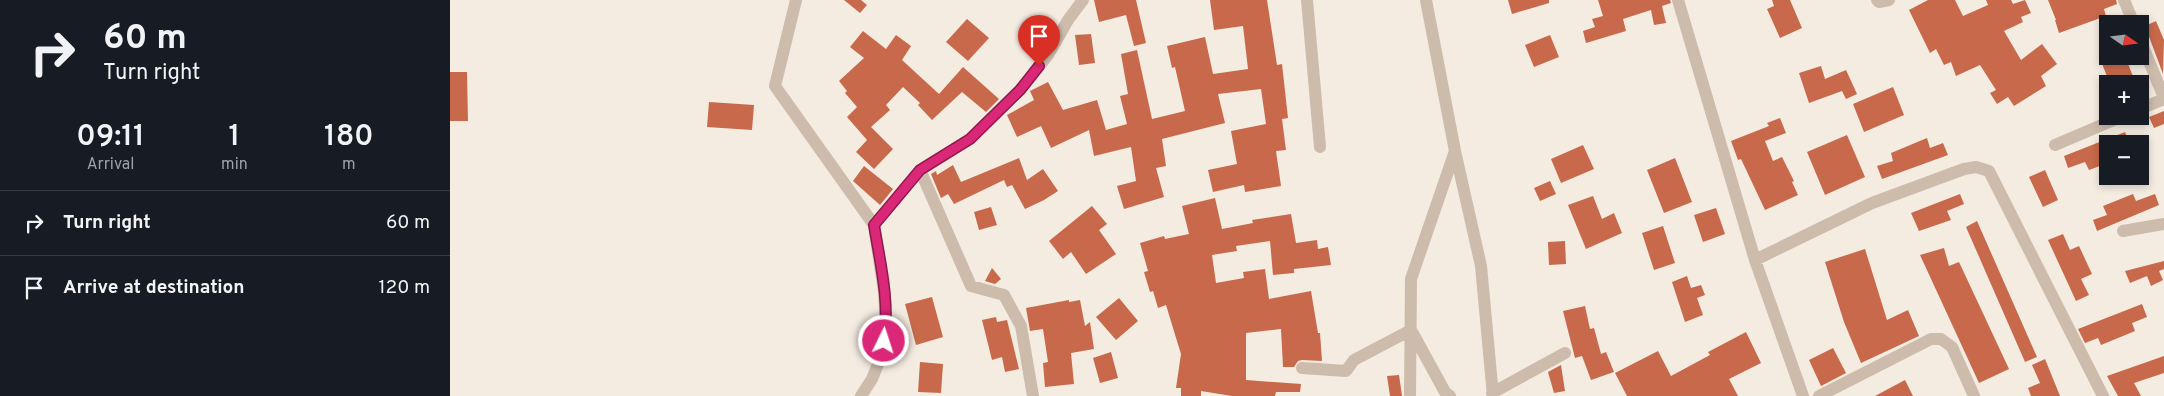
<!DOCTYPE html>
<meta charset="utf-8">
<style>
:root{--surface:#171b24;--page:#242831;--text:#f1f3f6;--muted:#9ea1a6;--line:#363941}
body{margin:0;font-family:Overpass,sans-serif;background:var(--page);color:var(--text);height:100vh;display:flex;flex-direction:column;font-size:19px;white-space:nowrap}
*{box-sizing:border-box;margin:0}
p{font-size:16px;color:var(--muted)}
.icon{flex:none;width:28px;height:28px;fill:none;stroke:currentColor;stroke-width:2;stroke-linecap:round;stroke-linejoin:round}
.map{position:relative;flex:1;overflow:hidden}
.side{display:flex;flex-direction:column;background:var(--surface);width:450px}
.side>*{flex:none}
.top-card{background:#171b24;color:var(--text);overflow:hidden}
.needle{width:32px;rotate:104deg}
.controls{position:absolute;left:1649px;top:15px;display:grid;gap:10px}
.controls a{display:grid;place-items:center;width:50px;height:50px;border-radius:0px;background:var(--surface);box-shadow:0 2px 8px #0003;font-size:25px}
.pin{position:absolute;display:grid;place-items:center;width:42px;height:42px;color:#fff;margin:-51px -21px;border-radius:50% 50% 50% 0;rotate:-45deg;box-shadow:0 0 5px #0007}
.pin .icon{rotate:45deg}
.me{position:absolute;width:55px;margin:-28px;rotate:4deg;stroke-linejoin:round;filter:drop-shadow(0 0 4px #0008)}
.turn{display:flex;align-items:center;gap:18px;height:105px;padding:0 20px;font-size:22px}
.turn .icon{width:65px;height:65px;stroke-width:2.5}
.turn b{display:block;font-size:35px;line-height:42px}
.eta{display:flex;justify-content:space-evenly;align-items:center;height:85px;text-align:center}
.eta b{font-size:30px;font-weight:600;line-height:35px}
ul{padding:0;list-style:none}
li{display:flex;align-items:center;gap:15px;height:65px;padding:0 20px;border-top:1px solid var(--line)}
li div{flex:1}
li b{display:block;font-size:19px}
li em{font-style:normal}
main{display:flex;flex:1;min-height:0}
.map>svg:first-child{display:block}
.building{fill:#c8694b}
.lines{fill:none;stroke-linecap:round;stroke-linejoin:round}
.street{stroke:#cdbbac;stroke-width:12}
.route-casing{stroke:#8e194d;stroke-width:12}
.route{stroke:#db2777;stroke-width:9}
</style>
<main>
<section class="side">
<div class="top-card">
<div class="turn"><svg class="icon" aria-label="right" viewBox="0 0 24 24"><path d="M7 20v-9h11M14 6l5 5-5 5"/></svg><div><b>60 m</b>Turn right</div></div>
</div>
<div class="eta">
<div><b>09:11</b><p>Arrival</p></div>
<div><b>1</b><p>min</p></div>
<div><b>180</b><p>m</p></div>
</div>
<ul>
<li><svg class="icon" aria-label="right" viewBox="0 0 24 24"><path d="M7 20v-9h11M14 6l5 5-5 5"/></svg><div><b>Turn right</b></div><em>60 m</em></li>
<li><svg class="icon" aria-label="arrive" viewBox="0 0 24 24"><path d="M6 21V4h12l-3 4 3 4H6"/></svg><div><b>Arrive at destination</b></div><em>120 m</em></li>
</ul>
</section>
<div class="map">
<svg width="1714" height="396" viewBox="0 0 1714 396">
<rect width="100%" height="100%" fill="#f4ebe1"/>
<!-- building -->
<path class="building" d="M394,0H411L417,5L410,13Z
M644,0H686L696,43L684,46L676,15L649,22Z
M760,0H817L827,65L832,64L838,118L832,119L836,150L826,151L831,186L795,192L794,185L763,192L758,170L787,164L781,131L816,124L811,89L768,94L775,123L712,139L716,166L706,168L714,197L674,209L667,186L686,181L681,147L644,156L639,130L601,148L591,126L567,137L557,115L584,100L580,91L598,82L613,110L647,100L656,130L677,124L670,96L678,94L671,54L687,50L702,119L735,111L725,67L722,68L717,46L755,37L763,74L798,69L793,26L764,30Z
M1058,0H1099V3L1062,14Z
M1148,0H1220L1221,3L1212,6L1216,23L1204,25L1201,10L1173,19L1176,31L1136,43L1133,31L1145,27L1142,19L1153,16Z
M1322,0H1340L1352,28L1330,38L1317,9L1324,6Z
M1478,0H1505L1513,16L1538,5L1536,0H1561L1563,4L1575,0L1581,13L1571,17L1573,22L1554,31L1571,60L1592,44L1607,64L1591,76L1596,86L1564,106L1558,97L1547,104L1540,93L1546,90L1530,65L1506,76L1501,62L1494,65L1486,49L1480,53L1459,10Z
M1598,0H1666L1667,4L1654,9L1656,16L1609,33L1605,20H1606Z
M517,19L539,38L518,61L496,42Z
M1706,21L1714,40L1713,74L1695,26Z
M413,31L436,49L446,35L461,46L452,60L489,94L513,67L549,99L536,112L512,92L482,120L468,105L470,103L453,87L436,105L440,110L421,127L443,149L424,169L406,152L417,140L397,117L407,107L395,93L397,91L389,81L414,58L400,47Z
M641,34L645,63L629,65L625,35Z
M1100,35L1109,57L1084,67L1075,45Z
M1649,56H1675L1686,84H1660Z
M1371,66L1375,79L1396,70L1407,94L1396,99L1392,91L1359,103L1349,73Z
M0,72H17L18,121H0Z
M1443,87L1454,115L1414,132L1403,104Z
M259,102L304,105L302,130L257,127Z
M1714,111V124L1704,128L1699,117Z
M1330,118L1336,133L1315,141L1323,161L1332,157L1344,181L1342,182L1348,195L1315,210L1291,159L1288,160L1281,141L1319,126L1317,123Z
M1675,132L1680,144H1658V163L1639,170L1635,162L1618,168L1614,156Z
M1397,135L1415,177L1375,195L1357,152Z
M1477,138L1480,148L1493,143L1498,155L1432,179L1427,166L1443,161L1441,153Z
M1133,145L1144,169L1111,183L1101,159Z
M569,158L577,180L593,169L608,191L594,200L575,209L562,185L557,187L554,180L504,204L498,194L491,198L481,174L486,171L487,175L503,165L511,182Z
M1225,158L1242,202L1214,213L1197,170Z
M414,166L443,189L430,205L403,181Z
M1595,170L1608,200L1593,207L1579,177Z
M1100,181L1106,194L1090,201L1084,188Z
M1510,194L1514,204L1497,211L1501,220L1469,231L1461,213Z
M1683,194L1686,201L1705,194L1709,205L1647,231L1643,220L1657,215L1653,206Z
M1143,196L1152,219L1164,213L1172,233L1136,249L1118,205Z
M765,198L772,229L803,223L802,220L841,214L846,243L867,240L868,249L878,247L881,265L844,269V273L823,275L820,241L786,246L787,251L762,255L766,283L794,278L793,272L815,269L819,299L861,291L868,333H870L872,361L852,360L848,361L844,367H833L831,329L796,333V380L851,384L850,392H826L825,396H782L751,391V396H731V388H726L731,354L716,305L708,308L703,291L700,292L694,272L698,271L690,243L714,236L715,239L739,234L732,206Z
M642,206L657,224L649,230L666,254L636,274L621,252L613,259L599,241Z
M541,207L547,225L529,230L524,212Z
M1266,208L1275,234L1253,242L1244,215Z
M1527,221L1587,357L1575,362L1516,227Z
M1213,226L1225,263L1204,270L1192,233Z
M1613,234L1620,250L1629,246L1642,274L1631,279L1639,295L1626,301L1598,240Z
M1115,241L1116,264L1099,265L1098,242Z
M1494,248L1499,266L1509,262L1559,369L1529,383L1470,255Z
M1415,249L1437,320L1458,310L1469,336L1411,363L1394,322L1375,262Z
M1714,261V269L1709,271L1713,280L1701,286L1697,276L1680,283L1675,271Z
M542,268L551,279L545,284L535,281Z
M1237,276L1241,288L1251,285L1255,295L1247,298L1253,315L1235,322L1222,282Z
M482,297L493,337L466,345L455,304Z
M669,298L688,321L666,340L646,317Z
M619,300V302L630,300L635,326L640,322L644,349L621,353L624,384L595,387L593,363L598,362L593,329L580,331L576,308Z
M1692,304L1697,317L1682,323L1685,331L1651,345L1648,338L1635,343L1628,329Z
M1135,306L1140,329L1144,328L1151,354L1156,352L1164,372L1141,380L1132,356L1125,358L1113,311Z
M546,317L547,322L557,320L569,369L555,372L552,357L542,360L532,320Z
M1296,332L1311,363L1279,379L1288,396H1177L1165,373L1208,351L1221,376L1260,355L1258,352Z
M1383,348L1396,373L1371,386L1359,360Z
M661,352L668,378L650,383L643,358Z
M1714,356V373L1684,383L1691,396H1668L1657,376Z
M1595,359L1610,396H1581L1578,388L1590,383L1582,365Z
M470,362L493,364L491,393L468,392Z
M1111,365L1115,391L1104,393L1098,372Z
M949,375L952,396H940L937,376Z
M1455,380L1463,396H1425Z"/>
<g class="lines">
<!-- street -->
<path class="street" d="M346,0L325,86L424,225L434,292L436,327L432,354L422,379L411,396
M857,0L870,147
M976,0L1005,151L1031,266L1043,396
M1228,0L1305,260L1353,396
M1427,0L1429,2L1439,0
M1674,0L1684,24
M1690,39L1714,98
M1690,109L1714,99
M1605,145L1673,116
M470,170L521,286L554,295L571,326L583,396
M424,225L470,170L520,139L570,90L598,55L618,20L633,0
M1673,231L1714,224
M1305,260L1422,203L1514,169L1526,167L1539,171L1653,396
M852,368L896,371L904,360L961,330L995,392L1000,396
M1042,393L1115,353
M960,396L961,279L1005,151
M1369,396L1481,339H1491L1502,347L1524,396"/>
</g>
<g class="lines">
<defs>
<path id="route" d="M434,341C440,302 430,262 424,225L470,170L520,139L570,90L589,66"/>
</defs>
<!-- route casing -->
<use href="#route" class="route-casing"/>
<!-- route -->
<use href="#route" class="route"/>
</g>
</svg>
<div class="controls">
<a><svg class="needle" viewBox="-14 -14 28 28"><path d="M0-13l5 13h-10z" fill="#e53935"/><path d="M0 13l5-13h-10z" fill="#9ea1a6"/></svg></a>
<a>+</a>
<a>−</a>
</div>
<div class="pin" style="left:589px;top:66px;background:#d93025"><svg class="icon" aria-label="arrive" viewBox="0 0 24 24"><path d="M6 21V4h12l-3 4 3 4H6"/></svg></div>
<svg class="me" style="left:434px;top:341px" viewBox="-20 -20 40 40"><circle r="17" fill="#db2777" stroke="#fff" stroke-width="3"/><path d="M0-11L8 9 0 5-8 9z" fill="#fff"/></svg>
</div>
</main>
